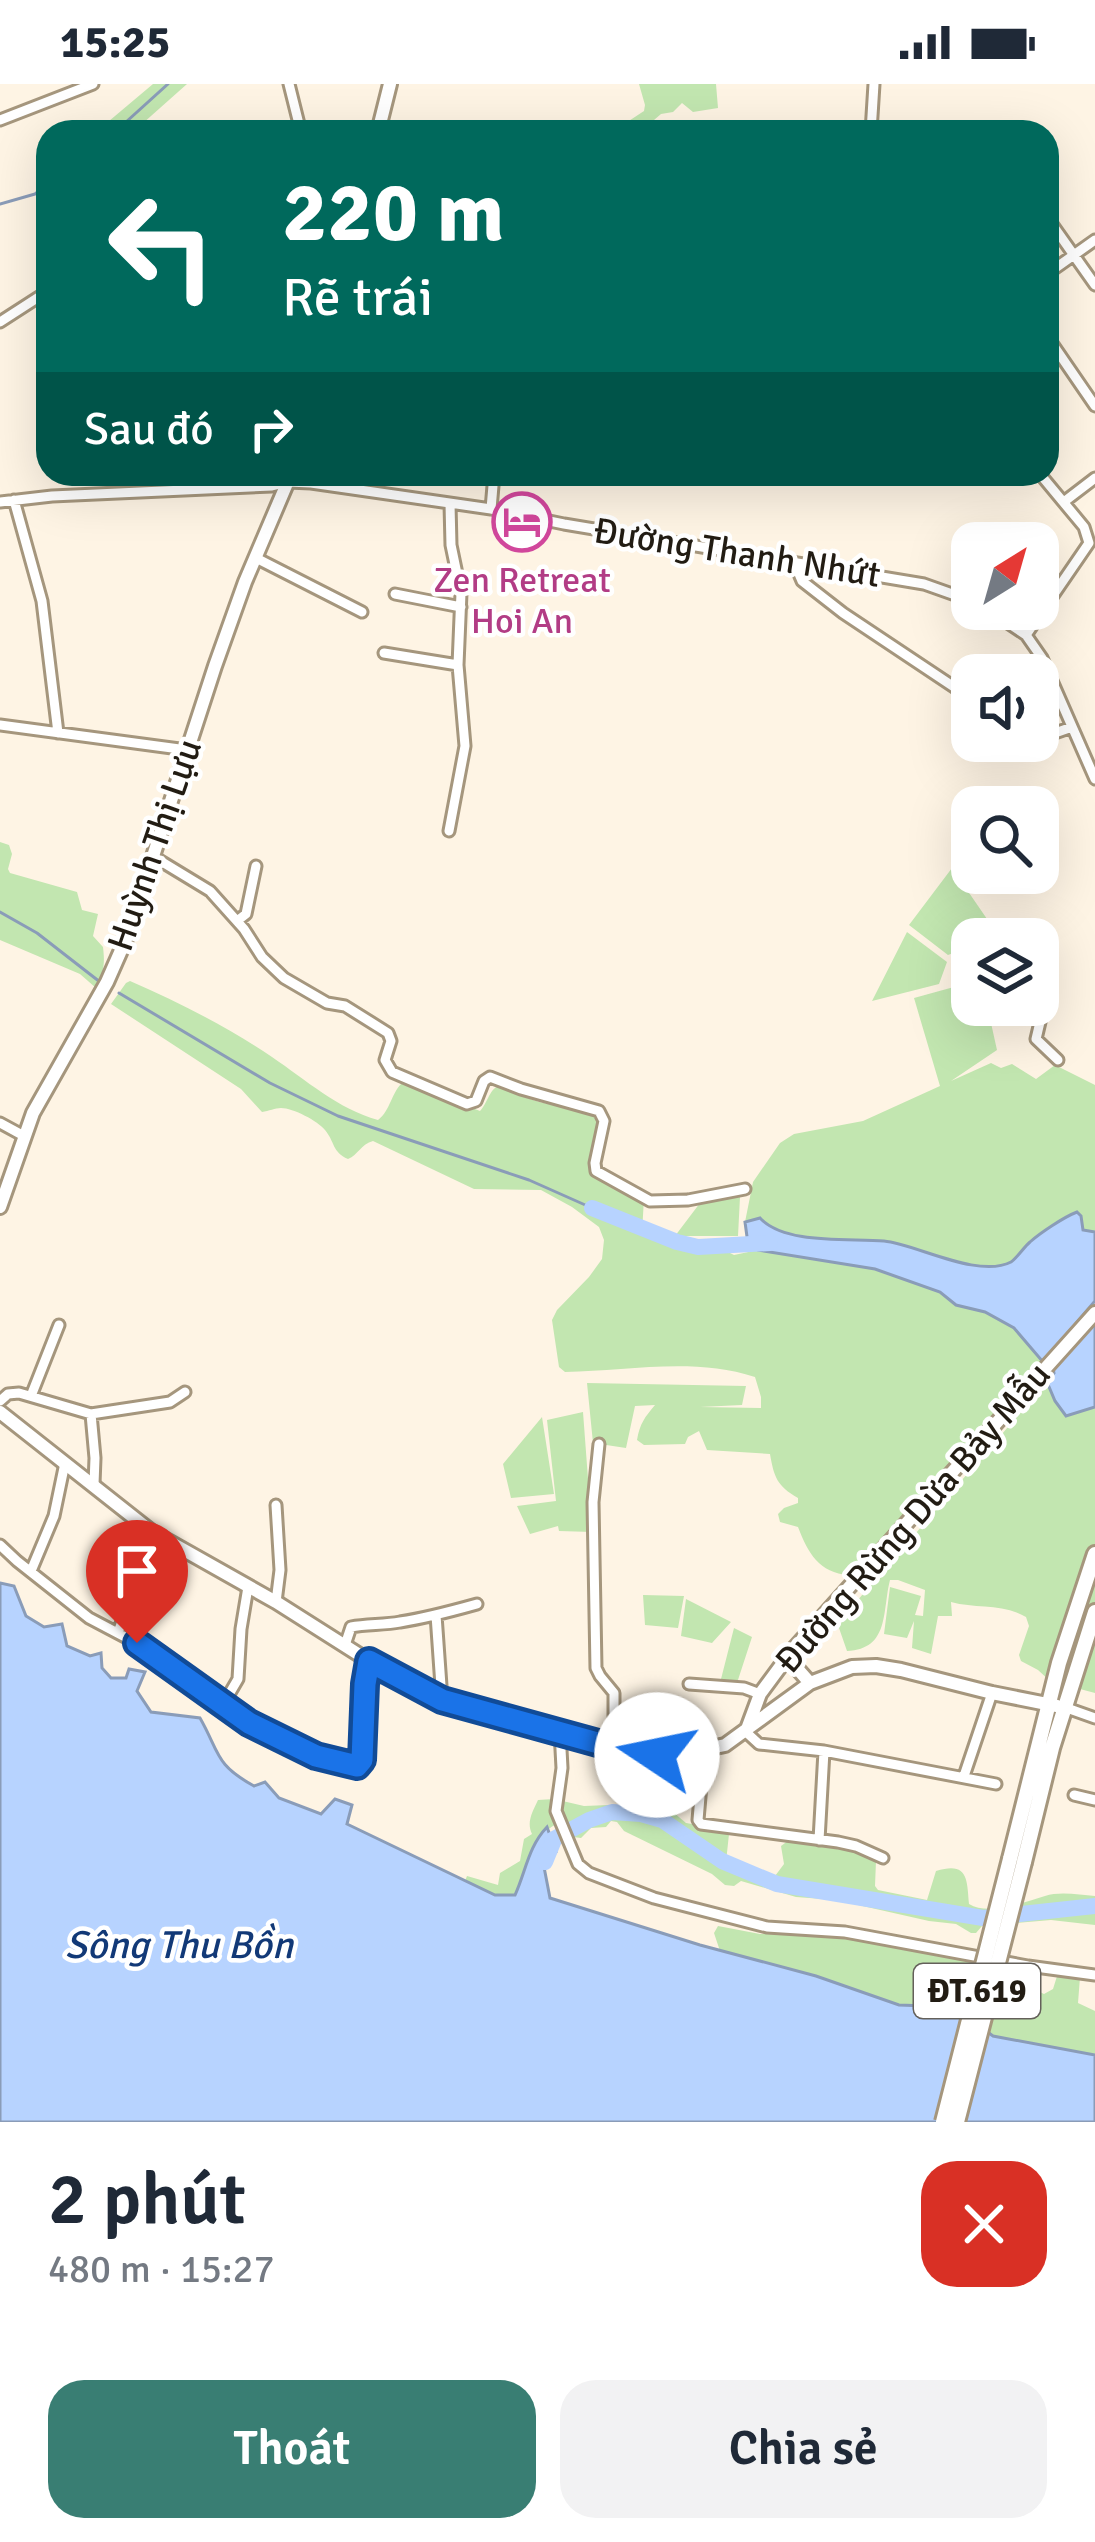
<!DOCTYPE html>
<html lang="vi">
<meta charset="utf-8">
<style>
:root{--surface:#fff;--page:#f2f2f3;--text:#1f2937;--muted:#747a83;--accent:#397e73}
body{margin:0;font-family:Signika,sans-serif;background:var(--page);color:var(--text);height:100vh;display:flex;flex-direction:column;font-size:45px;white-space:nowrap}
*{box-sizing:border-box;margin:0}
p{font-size:39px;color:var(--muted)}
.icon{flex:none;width:66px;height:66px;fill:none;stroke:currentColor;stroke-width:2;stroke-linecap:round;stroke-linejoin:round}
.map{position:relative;height:2038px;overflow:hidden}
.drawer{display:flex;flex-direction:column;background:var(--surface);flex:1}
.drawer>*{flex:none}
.top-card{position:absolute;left:36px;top:36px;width:1023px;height:366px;border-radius:36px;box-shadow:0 12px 48px #0002;background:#00695c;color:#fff;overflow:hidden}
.needle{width:78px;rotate:37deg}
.buttons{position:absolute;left:951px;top:438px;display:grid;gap:24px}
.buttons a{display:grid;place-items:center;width:108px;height:108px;border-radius:24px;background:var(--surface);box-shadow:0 12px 48px #0002;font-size:60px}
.pin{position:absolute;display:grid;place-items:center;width:102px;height:102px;color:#fff;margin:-123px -51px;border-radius:50% 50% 50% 0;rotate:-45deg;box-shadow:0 0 12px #0007}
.pin .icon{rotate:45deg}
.me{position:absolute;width:132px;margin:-66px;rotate:281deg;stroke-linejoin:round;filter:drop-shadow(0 0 9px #0008)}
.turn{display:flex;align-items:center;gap:42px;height:252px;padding:0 48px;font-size:54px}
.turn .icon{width:156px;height:156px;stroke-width:2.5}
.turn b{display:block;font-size:84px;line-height:102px}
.then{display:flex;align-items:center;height:114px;padding:0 48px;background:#0003;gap:24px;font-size:45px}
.round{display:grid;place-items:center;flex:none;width:126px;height:126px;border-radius:36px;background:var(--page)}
.summary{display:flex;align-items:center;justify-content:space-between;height:204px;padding:0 48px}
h1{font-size:72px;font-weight:600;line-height:90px}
.button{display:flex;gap:24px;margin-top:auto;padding:24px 48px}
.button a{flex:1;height:138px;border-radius:36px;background:var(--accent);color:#fff;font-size:48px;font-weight:600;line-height:138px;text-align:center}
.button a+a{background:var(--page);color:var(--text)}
.status{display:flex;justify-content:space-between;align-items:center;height:84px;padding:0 60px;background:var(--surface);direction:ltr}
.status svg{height:33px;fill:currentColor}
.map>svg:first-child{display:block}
.green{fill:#c2e6b0}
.water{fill:#b7d3ff;stroke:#8a9cb8;stroke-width:3}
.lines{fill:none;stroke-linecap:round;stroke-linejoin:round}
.stream{stroke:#8a9cb8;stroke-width:3}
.river{stroke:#b7d3ff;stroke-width:16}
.street-casing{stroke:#a5967d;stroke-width:15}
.secondary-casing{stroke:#a5967d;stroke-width:18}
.primary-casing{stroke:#a5967d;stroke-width:20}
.street{stroke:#fff;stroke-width:9}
.secondary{stroke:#fff;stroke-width:12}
.primary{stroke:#fff;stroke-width:14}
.primary-bridge-casing{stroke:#a5967d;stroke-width:20;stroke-linecap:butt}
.primary-bridge{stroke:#fff;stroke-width:14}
.route-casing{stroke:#114b97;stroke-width:30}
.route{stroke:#1a73e8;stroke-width:21}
.labels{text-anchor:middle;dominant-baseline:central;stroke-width:9;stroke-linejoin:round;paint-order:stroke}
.shield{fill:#fff;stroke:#64605a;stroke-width:3}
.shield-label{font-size:33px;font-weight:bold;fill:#221c13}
.street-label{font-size:36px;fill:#221c13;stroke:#fff}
.hotel-label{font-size:36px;fill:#b23c85;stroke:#fff}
.water-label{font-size:39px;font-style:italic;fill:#123977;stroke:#fff}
</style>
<div class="status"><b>15:25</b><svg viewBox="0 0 49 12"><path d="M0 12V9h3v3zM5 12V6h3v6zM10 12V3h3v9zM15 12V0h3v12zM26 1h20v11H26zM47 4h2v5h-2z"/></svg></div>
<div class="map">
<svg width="1095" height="2038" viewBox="0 0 1095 2038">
<rect width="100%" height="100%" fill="#fef4e4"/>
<!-- green -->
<path class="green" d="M153,0H187L133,48H96Z
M639,0H716L718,24L693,28L682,19L673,28L661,30L640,48H612L644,27L645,21Z
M0,758L9,761L12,770L8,785L10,789L77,808L82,826L98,830L93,852L103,863C105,879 104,889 96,904L80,890L0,856Z
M952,784L998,851L988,855H972V862L948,871L909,841Z
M907,848L947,878L939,900L872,917Z
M130,897C180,919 228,943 272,973C306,996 338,1025 378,1036C391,1026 391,1008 404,997L480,1027C490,1016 489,1001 505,1001C530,1023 569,1021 601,1030L607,1037L596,1086L644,1114L642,1149C668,1160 698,1176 726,1167L734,1171L758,1166L875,1185L940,1208L956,1221L985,1228L1014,1244L1043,1278L862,1479L849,1491C819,1489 808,1469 798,1443L780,1438L778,1430L784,1424L798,1419V1414C777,1402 774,1393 770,1370L707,1366L699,1347L688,1353L685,1360L644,1361L637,1356C640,1339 645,1333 655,1321L635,1322L626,1364L593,1359L587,1299L746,1302L742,1321L700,1323L761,1324V1313L755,1293C694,1273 627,1287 565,1288L559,1283L552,1236L557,1226L589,1193L602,1175L604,1156L599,1143L572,1123L541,1106L474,1105L373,1057C361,1060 358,1071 348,1075C332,1068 335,1058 325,1046C318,1037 293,1024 281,1024C275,1024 269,1027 262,1028L241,1005L111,920L126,899Z
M972,898V921H987L997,966L951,997L991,979L1001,984L1012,980L1036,995L1055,981L1095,1001V1148L1083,1146L1081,1132L1077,1129C1061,1134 1043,1147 1031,1159C1025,1164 1018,1174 1011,1178C976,1195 918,1160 884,1157C849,1154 785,1161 760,1134L745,1138L753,1098L780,1059L794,1050L863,1037L940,1002L914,914Z
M740,1113L738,1152H675L700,1119Z
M1047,1298L1055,1317L1066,1332L1095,1323V1609L1050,1597L1038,1586L1021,1577L1019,1571L1029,1542L1026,1533C1003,1519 976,1525 951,1518L952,1532H938L931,1570L912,1564L914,1537L907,1554L884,1550L890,1503L921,1512L915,1531L923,1532L925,1506L898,1496H890C882,1527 890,1565 847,1567L839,1544L843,1533Z
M583,1328L592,1448L559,1447L558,1442L530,1450L517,1422L556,1417L547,1336Z
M542,1333L554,1410L511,1414L503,1380Z
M643,1511L684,1512L678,1544L645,1541Z
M686,1515L731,1538L712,1559L681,1552Z
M734,1544L752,1553L736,1602L720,1599Z
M554,1715L584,1722L609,1721L635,1726L666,1725L673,1728L686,1739L727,1746L729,1750L726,1778L744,1786L775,1792L784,1780L781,1762L789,1756C818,1760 852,1759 876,1777L875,1802L878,1806L927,1816L936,1787C968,1777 967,1795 969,1820C989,1832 1024,1818 1045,1812C1060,1807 1080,1811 1095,1812V1841L1051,1836L982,1842L976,1849H971L956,1840L929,1837L836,1816L796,1813L741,1797L734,1802L725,1801L712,1790L624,1747L617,1738L611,1737L606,1743L591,1744L581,1754L573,1753L563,1737C529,1750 528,1782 515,1812L495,1811L465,1797L467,1792L498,1801L500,1789L520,1777L524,1755L532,1750C526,1738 533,1727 538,1716Z
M718,1842L760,1850L838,1851L992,1876L995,1903L1003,1907L1009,1902L1016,1884L1038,1887V1907L1044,1910L1053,1905L1058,1889L1080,1893L1078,1919L1095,1927V1971L993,1952L955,1923L899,1921L816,1892L720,1867L714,1849Z"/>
<!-- water -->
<path class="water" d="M1077,1128L1081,1132L1083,1146L1095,1148V1217L1043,1278L1014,1244L985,1228L956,1221L940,1208L875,1185L758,1166L748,1160L745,1138L760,1134C785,1161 849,1154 884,1157C916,1160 978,1195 1011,1178C1017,1174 1024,1163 1030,1158C1040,1149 1064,1133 1077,1128Z
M1095,1239V1323L1066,1332L1055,1317L1047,1298L1054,1289L1053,1284Z
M0,1499L14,1502L26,1532L44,1543L62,1540L67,1562L90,1572L101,1569L102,1584L111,1594H126L129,1585L145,1588L137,1607L151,1628L200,1634C220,1669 214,1680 254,1702L265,1698L279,1714L321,1730L335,1715L352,1721L347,1740L495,1811H515C526,1787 528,1763 547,1743L556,1768L544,1783L550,1814L700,1861L816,1892L899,1921L955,1923L993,1952L1095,1971V2038H0Z"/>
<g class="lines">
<!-- stream -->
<path class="stream" d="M115,48L168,0
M0,120L35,110L48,100
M0,828L37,849L100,898
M119,909L270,999L338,1032L529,1096L592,1124"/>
<!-- river -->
<path class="river" d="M592,1124L677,1158L698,1163L770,1159
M545,1778L554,1756H552L589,1736L612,1728L641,1730L662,1736L722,1777L777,1800L983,1834L1095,1822"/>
<defs>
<path id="street" d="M289,0L301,48
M0,36L93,0
M871,48L874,0
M1047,133L1095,201
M1047,190L1095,156
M0,238L48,207
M1047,252L1095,322
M14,416L42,517L58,649
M1065,417L1095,394
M0,418L52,412L272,402L288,398L311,399L491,425L564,440L924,500L972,517
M491,425L494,390
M256,474L362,528
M794,478L802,497L843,529L972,615
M395,510L461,523
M987,525L1026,551L1042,574L1095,695
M1026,551L1089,459L1084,443L1040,390
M384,569L458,581
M0,641L187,666
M1038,655L1072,643
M449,747L465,662L458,581L461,509L451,461L450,420
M154,773L210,807L244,845L262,873L284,894L327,919L345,922L388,949L391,957L385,976L392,988L467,1020L476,1017L484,997L490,993L521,1005L599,1027L604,1037L595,1079L596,1087L650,1117L688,1116L745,1105
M237,837L246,830L256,782
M1049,900L1036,955L1058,976
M0,1039L24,1052
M31,1312L59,1241
M0,1317L8,1310L19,1309L91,1330L170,1318L185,1308
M91,1330L95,1374L94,1400
M599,1360L593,1418L596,1584L600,1592L614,1609V1663
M0,1461L17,1477L89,1534L144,1563L249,1639L316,1672L349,1681L361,1679L365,1600L369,1577
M31,1487L54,1432L65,1379
M276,1518L280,1486L276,1421
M436,1531L442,1616
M118,1549L152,1448
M345,1561L351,1543C367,1540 384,1541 400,1538C426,1534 452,1527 477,1520
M689,1600L744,1604L760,1610
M224,1619L238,1595L241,1545L248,1503
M1064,1623L1095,1634
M560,1647L562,1684L556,1727L578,1780L589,1789L654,1814L767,1843L845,1848L1028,1882L1095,1891
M746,1648L759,1660L824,1667L996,1700
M704,1666L698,1736L701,1740L838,1758L856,1762L883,1774
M964,1692L992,1609
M1074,1711L1095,1716
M819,1756L824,1667"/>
<path id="secondary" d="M378,48L390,0
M0,1123L33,1029L107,898L126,855L215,582L245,498L291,390
M0,1328L152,1448L276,1518L369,1577L442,1616L605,1661L657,1671L682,1670L725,1661L810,1599L852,1583L876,1582L901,1586L992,1609L1057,1622
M787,1573L810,1599
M747,1645L760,1610L791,1568L1095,1229"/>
<path id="primary" d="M1010,1775L1059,1579L1095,1470
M1024,1778L1052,1664L1095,1528"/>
</defs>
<!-- street casing -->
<use href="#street" class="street-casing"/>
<!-- secondary casing -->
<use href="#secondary" class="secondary-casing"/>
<!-- primary casing -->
<use href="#primary" class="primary-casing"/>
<!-- street -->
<use href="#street" class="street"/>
<!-- secondary -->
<use href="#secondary" class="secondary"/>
<!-- primary -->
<use href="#primary" class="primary"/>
<defs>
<path id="primary-bridge" d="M943,2038L1010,1775
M957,2038L1024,1778"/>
</defs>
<!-- primary-bridge casing -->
<use href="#primary-bridge" class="primary-bridge-casing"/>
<!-- primary-bridge -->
<use href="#primary-bridge" class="primary-bridge"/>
</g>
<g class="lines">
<defs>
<path id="route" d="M137,1559L249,1639L316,1672L357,1682L362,1676L365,1600L369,1577L442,1616L605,1661L657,1671"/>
</defs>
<!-- route casing -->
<use href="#route" class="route-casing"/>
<!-- route -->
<use href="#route" class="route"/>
</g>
<!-- icons -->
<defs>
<symbol id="hotel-ring" viewBox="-11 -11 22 22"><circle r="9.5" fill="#fff" stroke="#d1479c" stroke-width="1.5"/><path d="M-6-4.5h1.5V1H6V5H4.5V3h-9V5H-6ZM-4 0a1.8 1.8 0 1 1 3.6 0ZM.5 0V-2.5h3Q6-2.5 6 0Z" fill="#d1479c"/></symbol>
</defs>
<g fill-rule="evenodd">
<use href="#hotel-ring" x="489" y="405" width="66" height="66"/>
</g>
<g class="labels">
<!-- shield labels -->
<rect class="shield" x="914" y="1880" width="126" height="54" rx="9"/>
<g class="shield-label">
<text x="977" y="1907">ĐT.619</text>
</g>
<!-- street labels -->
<g class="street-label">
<text transform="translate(737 469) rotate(9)">Đường Thanh Nhứt</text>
<text transform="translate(155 761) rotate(-71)">Huỳnh Thị Lựu</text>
<text transform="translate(913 1434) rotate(-49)">Đường Rừng Dừa Bảy Mẫu</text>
</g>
<!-- hotel labels -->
<g class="hotel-label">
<text x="522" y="496">Zen Retreat<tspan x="522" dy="41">Hoi An</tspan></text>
</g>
<!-- water labels -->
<g class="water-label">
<text x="179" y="1861">Sông Thu Bồn</text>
</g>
</g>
</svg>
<div class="buttons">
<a><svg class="needle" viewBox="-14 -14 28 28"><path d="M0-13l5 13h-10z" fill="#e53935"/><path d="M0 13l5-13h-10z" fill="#747a83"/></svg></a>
<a><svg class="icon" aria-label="sound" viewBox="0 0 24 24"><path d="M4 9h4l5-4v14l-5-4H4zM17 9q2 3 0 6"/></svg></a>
<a><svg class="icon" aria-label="search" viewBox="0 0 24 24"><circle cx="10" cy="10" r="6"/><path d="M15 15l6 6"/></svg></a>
<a><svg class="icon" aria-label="layers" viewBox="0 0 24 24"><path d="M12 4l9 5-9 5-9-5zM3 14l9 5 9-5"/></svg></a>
</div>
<div class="pin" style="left:137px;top:1559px;background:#d93025"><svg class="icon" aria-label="arrive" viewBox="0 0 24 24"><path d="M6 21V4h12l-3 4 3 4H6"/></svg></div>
<svg class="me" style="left:657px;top:1671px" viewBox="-20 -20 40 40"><circle r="19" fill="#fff"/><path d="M0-13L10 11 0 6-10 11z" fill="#1a73e8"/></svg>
<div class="top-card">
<div class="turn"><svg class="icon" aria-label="left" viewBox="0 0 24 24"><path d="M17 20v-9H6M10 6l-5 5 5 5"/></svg><div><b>220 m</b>Rẽ trái</div></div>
<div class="then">Sau đó<svg class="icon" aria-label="right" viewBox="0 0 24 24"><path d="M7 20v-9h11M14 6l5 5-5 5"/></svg></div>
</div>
</div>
<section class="drawer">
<div class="summary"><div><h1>2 phút</h1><p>480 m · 15:27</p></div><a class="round" style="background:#d93025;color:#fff"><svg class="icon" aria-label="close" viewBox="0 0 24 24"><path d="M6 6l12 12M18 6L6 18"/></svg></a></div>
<div class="button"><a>Thoát</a><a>Chia sẻ</a></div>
</section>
